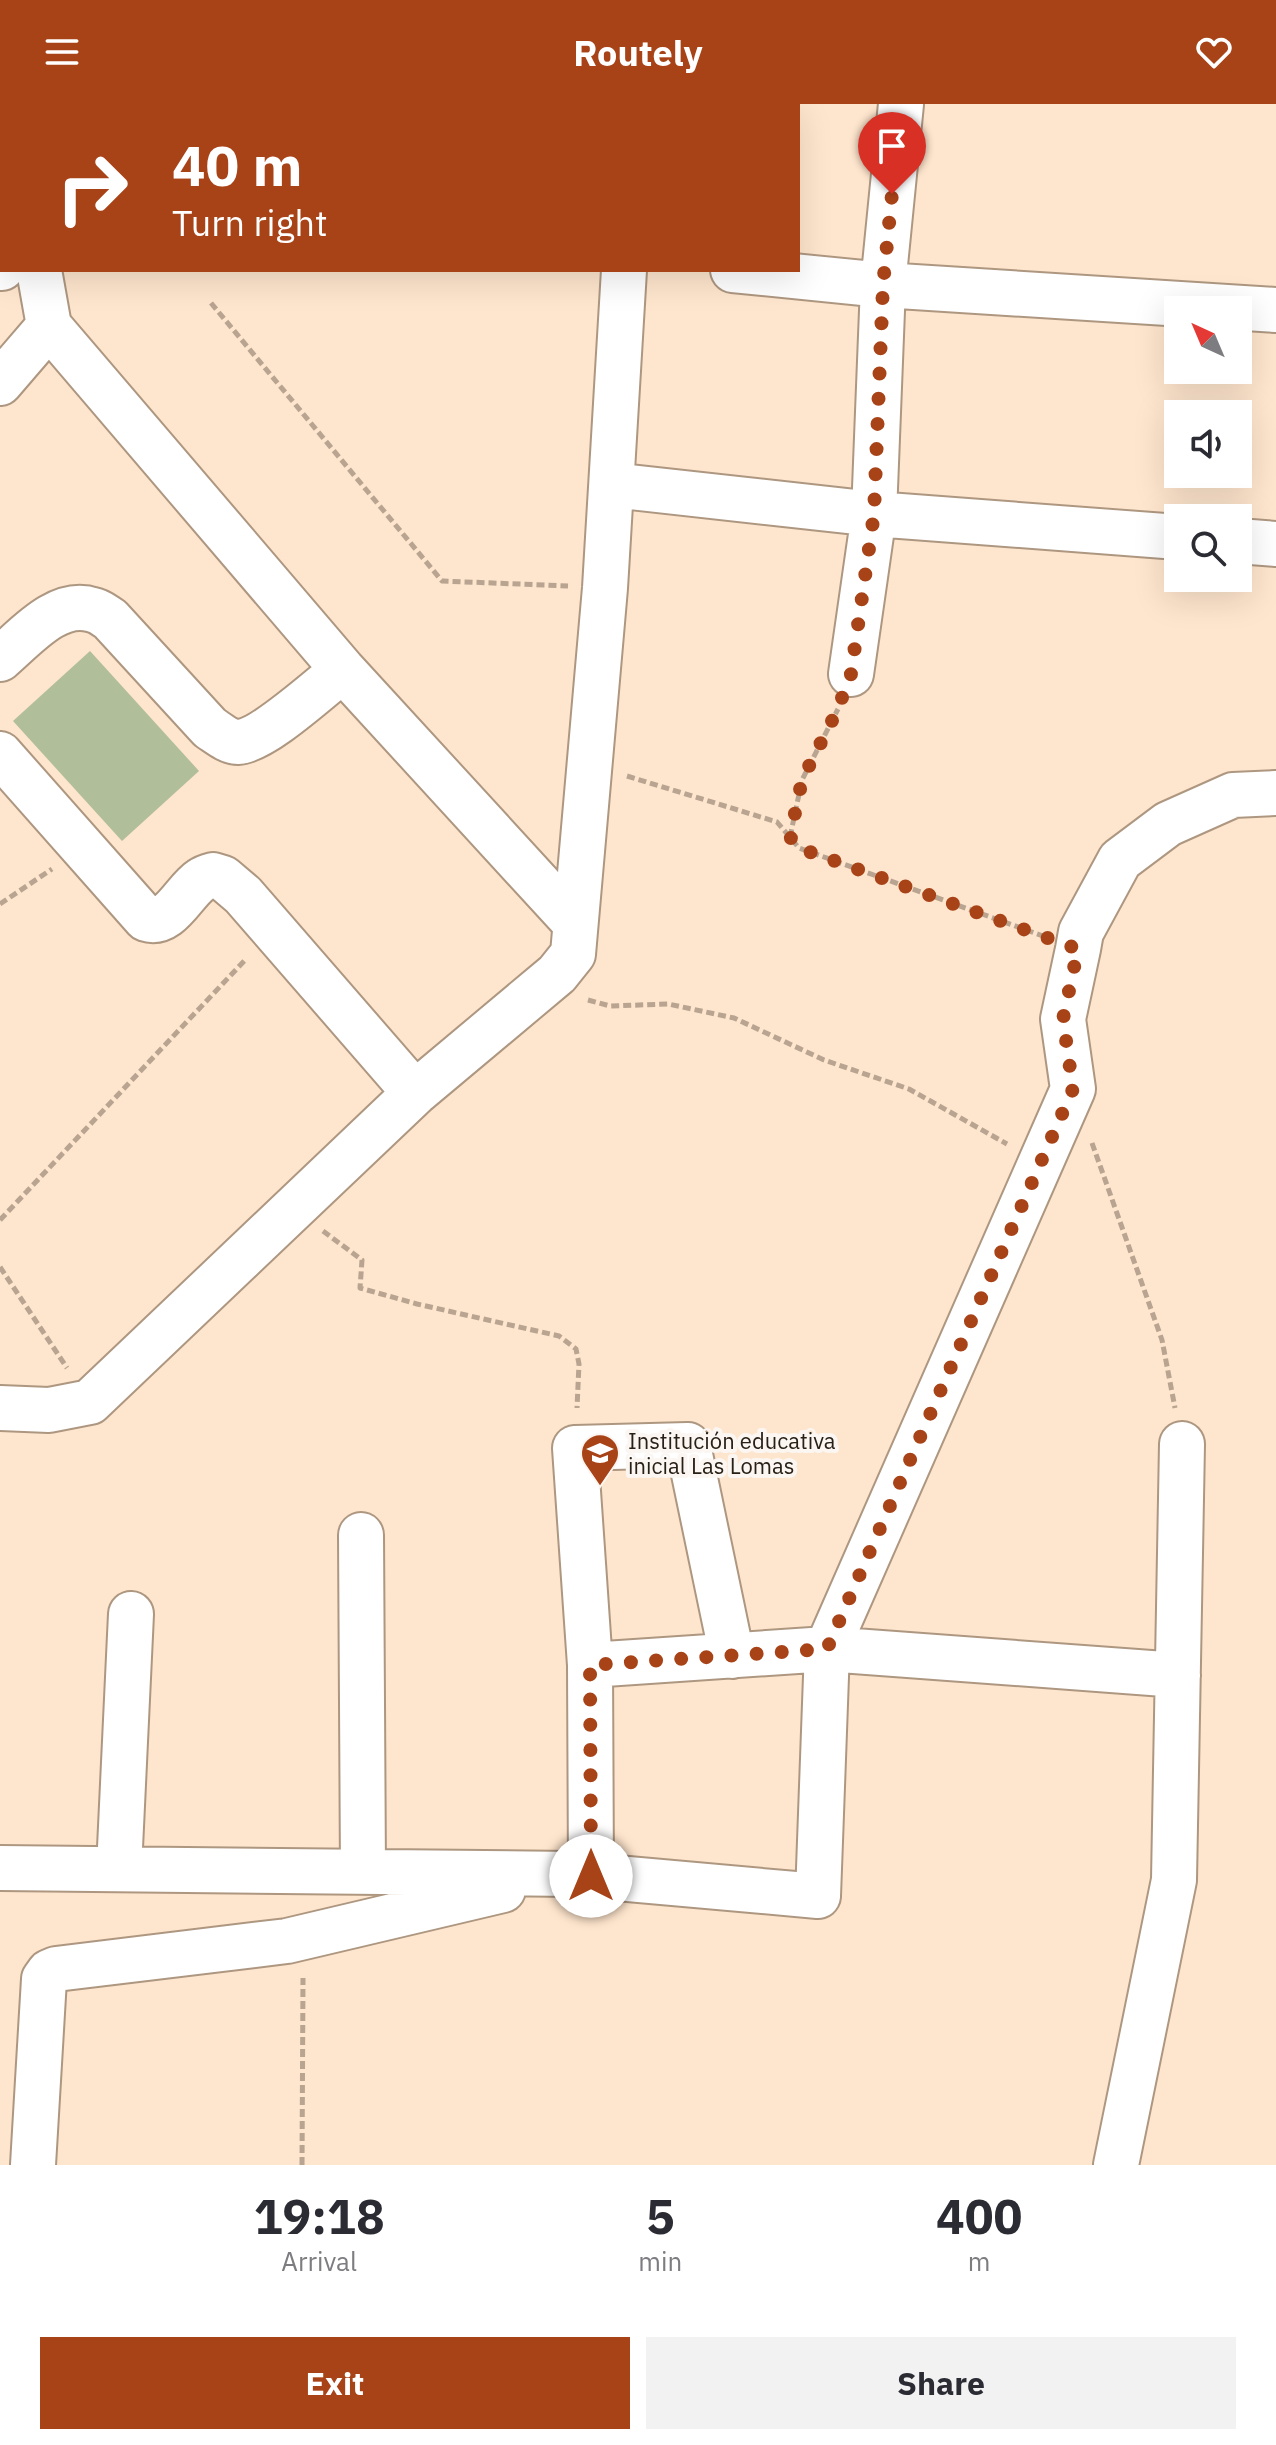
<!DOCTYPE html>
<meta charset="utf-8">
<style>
:root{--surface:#fff;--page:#f2f2f3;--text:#2b2b33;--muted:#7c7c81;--accent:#a84217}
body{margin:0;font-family:"IBM Plex Sans",sans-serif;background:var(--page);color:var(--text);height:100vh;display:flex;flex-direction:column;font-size:30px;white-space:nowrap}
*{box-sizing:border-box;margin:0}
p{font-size:26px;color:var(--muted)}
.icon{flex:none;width:44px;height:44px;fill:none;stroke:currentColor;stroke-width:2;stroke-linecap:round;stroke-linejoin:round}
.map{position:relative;height:2061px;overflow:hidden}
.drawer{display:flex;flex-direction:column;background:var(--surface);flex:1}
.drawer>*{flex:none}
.hud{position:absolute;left:0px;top:0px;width:800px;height:168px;box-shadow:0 8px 32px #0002;background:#a84217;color:#fff;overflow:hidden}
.needle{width:52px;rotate:316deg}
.buttons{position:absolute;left:1164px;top:192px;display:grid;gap:16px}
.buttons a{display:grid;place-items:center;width:88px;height:88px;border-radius:0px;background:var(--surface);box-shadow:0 8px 32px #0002;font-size:40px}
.pin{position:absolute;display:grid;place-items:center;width:68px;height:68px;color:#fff;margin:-82px -34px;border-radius:50% 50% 50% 0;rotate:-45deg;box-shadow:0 0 8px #0007}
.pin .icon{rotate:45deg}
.me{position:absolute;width:88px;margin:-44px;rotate:0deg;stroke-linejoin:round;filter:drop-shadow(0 0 6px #0008)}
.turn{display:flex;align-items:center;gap:28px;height:168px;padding:0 40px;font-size:36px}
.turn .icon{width:104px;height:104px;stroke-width:2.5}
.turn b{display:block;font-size:56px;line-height:68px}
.eta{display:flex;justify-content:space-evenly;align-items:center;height:136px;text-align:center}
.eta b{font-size:48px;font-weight:800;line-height:56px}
.primary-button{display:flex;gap:16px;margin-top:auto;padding:16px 40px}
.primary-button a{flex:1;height:92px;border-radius:0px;background:var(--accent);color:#fff;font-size:32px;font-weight:800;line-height:92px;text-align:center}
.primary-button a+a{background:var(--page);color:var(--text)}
header{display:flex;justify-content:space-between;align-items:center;height:104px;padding:0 40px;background:var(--accent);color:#fff;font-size:36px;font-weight:800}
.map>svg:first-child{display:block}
.green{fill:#b1be9a}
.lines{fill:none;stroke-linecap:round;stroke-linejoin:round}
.minor-casing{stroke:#ae9781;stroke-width:48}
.path{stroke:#b8a491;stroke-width:5;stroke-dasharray:8 4;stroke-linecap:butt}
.minor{stroke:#fff;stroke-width:44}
.route{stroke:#a84217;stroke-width:14;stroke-dasharray:0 25.2}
.labels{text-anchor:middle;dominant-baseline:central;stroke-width:8;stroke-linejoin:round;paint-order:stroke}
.poi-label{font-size:22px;fill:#282017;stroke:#fbf6f1;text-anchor:start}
</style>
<header><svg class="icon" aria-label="menu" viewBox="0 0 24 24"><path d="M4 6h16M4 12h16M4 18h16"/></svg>Routely<svg class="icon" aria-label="heart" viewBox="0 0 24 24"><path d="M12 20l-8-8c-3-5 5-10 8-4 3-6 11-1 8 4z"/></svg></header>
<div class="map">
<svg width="1276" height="2061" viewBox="0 0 1276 2061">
<rect width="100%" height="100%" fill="#fee5cd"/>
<!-- green -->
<path class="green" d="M90,547L199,667L122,737L13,617Z"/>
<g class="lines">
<defs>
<path id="minor" d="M45,2V0
M634,2V0
M0,164H2
M39,166L49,222L343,566L575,819
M733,166L883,181L1276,206
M0,279L49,222
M612,381L874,410L1178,433
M1238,437L1276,440
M0,555C24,535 57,494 93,506C99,507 105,512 110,515L210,624C218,629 228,638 238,638C263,637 322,582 343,566
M851,570L874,410L883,181L901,0
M0,650L146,815C170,823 184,787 201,776C205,773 209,772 213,771L223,774L243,791L415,989
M0,1304L49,1306L90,1298L415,989L557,870L573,850L605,484L624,166
M361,1431L363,1768
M590,1561L827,1545L1178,1571
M0,1764L572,1770L818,1792L827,1545L1073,985L1063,915L1078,845L1081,828L1120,756L1168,720L1233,691L1276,689
M119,1765L131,1510
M591,1772L590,1561L575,1344L688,1341L732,1552
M33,2061L44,1875L49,1868L56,1865L287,1837L503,1786
M1116,2061L1174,1776L1182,1340"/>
</defs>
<!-- minor casing -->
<use href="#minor" class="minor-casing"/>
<!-- path -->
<path class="path" d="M211,199L442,477L568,482
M627,672L777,718L799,744L1043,832
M790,733L802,676L838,605
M0,800L52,765
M588,896L610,902L668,900L734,914L824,956L909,985L1007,1040
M1092,1039L1162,1236L1175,1304
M0,1116L246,855
M323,1127L362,1156L360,1184L417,1200L559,1232L576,1245L579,1260L577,1304
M0,1163L67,1264
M302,2061L303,1874"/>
<!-- minor -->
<use href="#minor" class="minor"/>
</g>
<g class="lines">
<!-- route -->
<path class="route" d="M591,1772L590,1561L827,1545L1073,985L1063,915L1078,845L799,744L790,733L802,676L837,607L851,570L874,410L883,181L892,90"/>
</g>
<!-- icons -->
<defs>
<symbol id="school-pin" viewBox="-11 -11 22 30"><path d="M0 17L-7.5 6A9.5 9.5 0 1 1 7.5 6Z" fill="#a84217" stroke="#fbf6f1"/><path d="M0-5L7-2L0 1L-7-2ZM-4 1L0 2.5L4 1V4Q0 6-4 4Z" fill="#fff"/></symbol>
</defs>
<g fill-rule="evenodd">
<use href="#school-pin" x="578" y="1327" width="44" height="60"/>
</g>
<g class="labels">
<!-- poi labels -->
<g class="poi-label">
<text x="628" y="1336">Institución educativa<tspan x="628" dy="25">inicial Las Lomas</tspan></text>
</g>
</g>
</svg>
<div class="buttons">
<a><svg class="needle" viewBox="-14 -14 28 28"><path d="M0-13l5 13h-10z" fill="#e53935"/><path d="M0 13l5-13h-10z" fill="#7c7c81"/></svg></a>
<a><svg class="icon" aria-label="sound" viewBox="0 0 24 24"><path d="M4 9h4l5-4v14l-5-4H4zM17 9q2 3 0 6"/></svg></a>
<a><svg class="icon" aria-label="search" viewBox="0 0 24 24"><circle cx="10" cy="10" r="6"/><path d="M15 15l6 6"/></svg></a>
</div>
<div class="pin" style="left:892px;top:90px;background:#d93025"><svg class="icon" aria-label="arrive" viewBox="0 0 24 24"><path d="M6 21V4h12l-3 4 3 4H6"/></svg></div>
<svg class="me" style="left:591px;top:1772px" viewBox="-20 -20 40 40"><circle r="19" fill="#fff"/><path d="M0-13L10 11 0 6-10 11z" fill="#a84217"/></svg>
<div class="hud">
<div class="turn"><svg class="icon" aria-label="right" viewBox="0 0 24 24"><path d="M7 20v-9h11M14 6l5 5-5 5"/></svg><div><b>40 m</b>Turn right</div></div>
</div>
</div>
<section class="drawer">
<div class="eta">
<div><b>19:18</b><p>Arrival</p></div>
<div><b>5</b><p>min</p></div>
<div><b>400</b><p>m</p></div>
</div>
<div class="primary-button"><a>Exit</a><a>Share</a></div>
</section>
